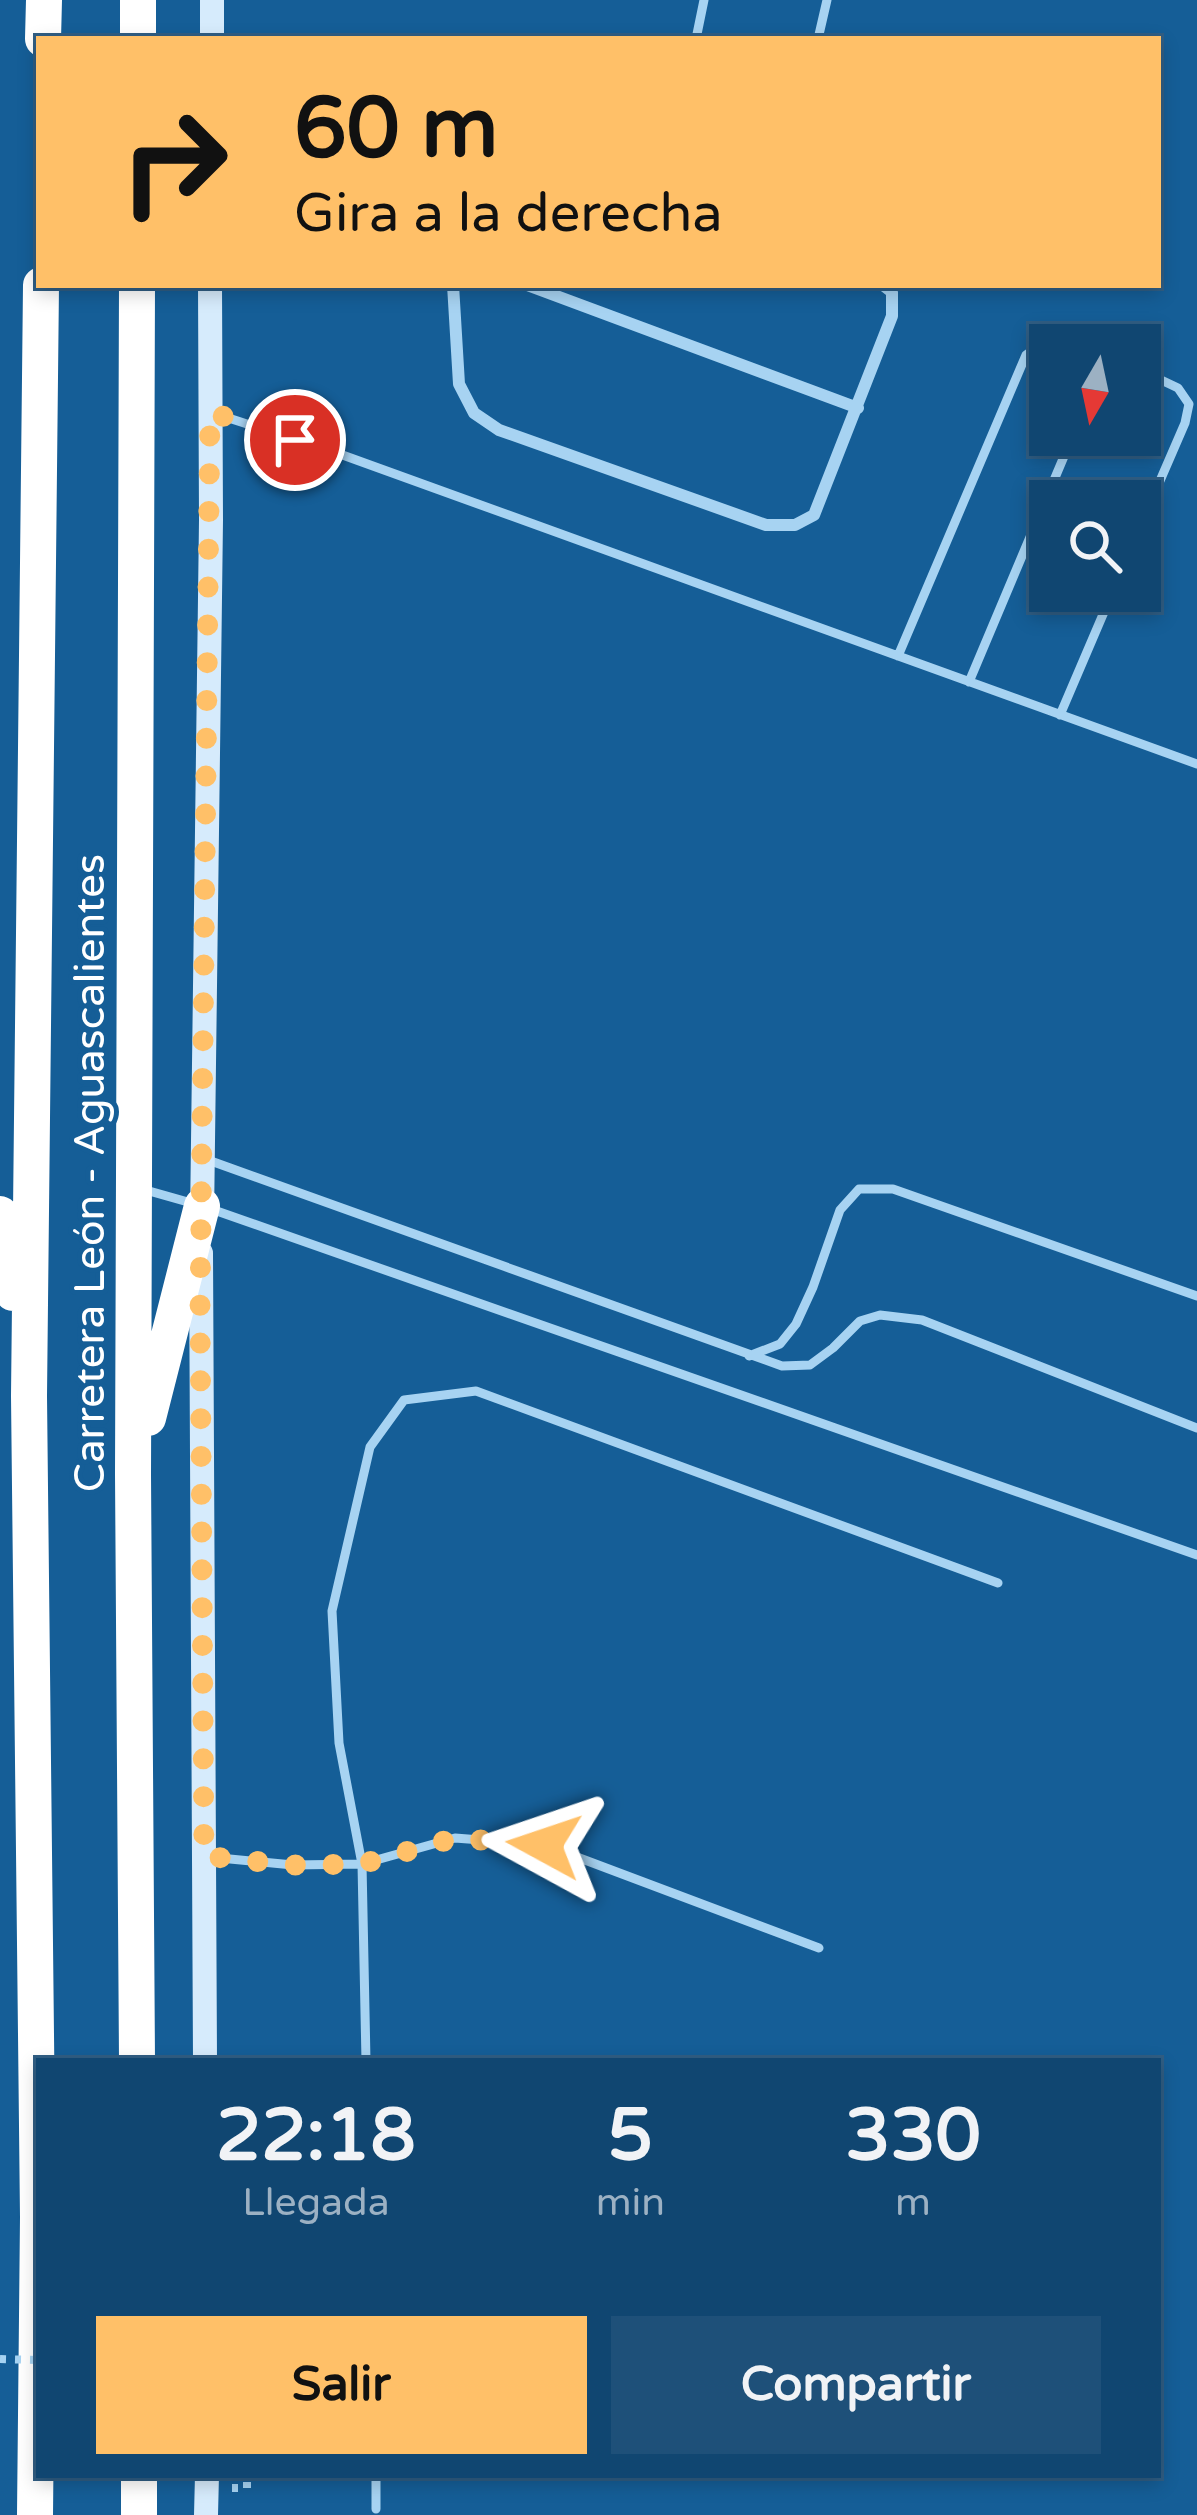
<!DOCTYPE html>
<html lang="es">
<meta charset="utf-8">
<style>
:root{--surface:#104671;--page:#1e5079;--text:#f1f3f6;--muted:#9cb1c3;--line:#305e84;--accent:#ffc068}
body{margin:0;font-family:"Varela Round",sans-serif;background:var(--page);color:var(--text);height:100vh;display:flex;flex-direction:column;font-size:45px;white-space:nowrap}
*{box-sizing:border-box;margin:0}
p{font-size:39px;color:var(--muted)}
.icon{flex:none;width:66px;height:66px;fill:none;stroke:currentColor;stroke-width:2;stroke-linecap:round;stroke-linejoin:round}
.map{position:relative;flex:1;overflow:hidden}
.details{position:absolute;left:36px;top:2058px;width:1125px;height:420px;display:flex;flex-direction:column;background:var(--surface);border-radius:0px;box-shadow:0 6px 18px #0003,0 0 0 3px var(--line)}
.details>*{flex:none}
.hud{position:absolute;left:36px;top:36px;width:1125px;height:252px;border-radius:0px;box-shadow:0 6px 18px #0003,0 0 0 3px var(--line);background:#ffc068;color:#111;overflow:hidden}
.needle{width:78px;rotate:189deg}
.tools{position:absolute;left:1029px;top:324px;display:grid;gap:24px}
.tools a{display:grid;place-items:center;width:132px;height:132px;border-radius:0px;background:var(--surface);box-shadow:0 6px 18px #0003,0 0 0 3px var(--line);font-size:60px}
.pin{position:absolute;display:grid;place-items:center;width:102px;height:102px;color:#fff;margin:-51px;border:6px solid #fff;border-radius:50%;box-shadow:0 3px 12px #0007}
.me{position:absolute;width:132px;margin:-66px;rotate:275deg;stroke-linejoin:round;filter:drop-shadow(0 0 9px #0008)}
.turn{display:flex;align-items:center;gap:42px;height:252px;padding:0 60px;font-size:54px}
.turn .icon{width:156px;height:156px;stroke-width:2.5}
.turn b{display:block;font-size:84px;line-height:102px}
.eta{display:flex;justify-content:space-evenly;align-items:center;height:204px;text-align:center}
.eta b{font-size:72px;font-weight:700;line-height:84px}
.primary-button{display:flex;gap:24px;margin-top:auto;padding:24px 60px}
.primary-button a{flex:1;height:138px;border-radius:0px;background:var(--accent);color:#111;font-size:48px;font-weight:700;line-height:138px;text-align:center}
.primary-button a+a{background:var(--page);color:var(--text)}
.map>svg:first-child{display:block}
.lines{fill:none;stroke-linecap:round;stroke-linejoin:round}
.path{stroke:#a7d3f2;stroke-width:8;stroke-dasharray:6 9;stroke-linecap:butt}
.lane{stroke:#a7d3f2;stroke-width:9}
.street{stroke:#a7d3f2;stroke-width:12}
.secondary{stroke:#d6ebfc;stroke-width:24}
.highway{stroke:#fff;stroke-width:36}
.path-bridge{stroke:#a7d3f2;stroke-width:8;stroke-dasharray:6 9;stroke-linecap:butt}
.route{stroke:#ffc068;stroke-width:21;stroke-dasharray:0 37.8}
.labels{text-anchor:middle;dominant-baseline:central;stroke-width:10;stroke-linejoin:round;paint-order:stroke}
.street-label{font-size:42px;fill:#fff;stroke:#155e97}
</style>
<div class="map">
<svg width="1197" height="2515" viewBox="0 0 1197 2515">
<rect width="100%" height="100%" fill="#155e97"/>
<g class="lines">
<!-- path -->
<path class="path" d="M232,2488H247V2475"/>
<!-- lane -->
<path class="lane" d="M696,39L704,0
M818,39L827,0
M1140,370L1178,388L1189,404L1185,423L1140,527
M213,413L337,453L1197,764
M898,656L1026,355C1045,340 1056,337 1080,345
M969,682L1073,435
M1060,715L1113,591
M208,1160L782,1366L810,1365L833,1348L860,1321L880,1315L922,1320L1197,1428
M142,1189L195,1204
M211,1209L1197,1555
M749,1356L780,1344L796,1324L813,1287L840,1210L859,1189H893L1197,1296
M209,1857L293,1865L362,1864L455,1838L545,1845L819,1948
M366,2061L362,1864L339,1743L332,1611L370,1447L404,1400L476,1391L998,1583
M376,2475V2509"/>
<!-- street -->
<path class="street" d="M453,285L459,384L474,413L499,430L766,525H795L814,515L892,316V292L883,285
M527,285L858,408"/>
<!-- secondary -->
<path class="secondary" d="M212,39V0
M202,1219L211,520L210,285
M201,1253L205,2061
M206,2515L207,2475"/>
<!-- highway -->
<path class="highway" d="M43,39L44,0
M138,39V0
M137,285L133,1474L137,2061
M0,1214L13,1293
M148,1418L202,1206
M35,2515L38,2217L29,1396L41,285
M139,2515V2475"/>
<!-- path-bridge -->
<path class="path-bridge" d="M0,2359L39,2360"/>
</g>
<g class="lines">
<!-- route -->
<path class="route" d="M295,440L210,412L200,1310L204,1856L292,1865L362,1864L455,1838L544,1845"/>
</g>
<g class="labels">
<!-- street labels -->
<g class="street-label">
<text transform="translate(90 1173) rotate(-90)">Carretera León - Aguascalientes</text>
</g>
</g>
</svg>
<div class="tools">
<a><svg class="needle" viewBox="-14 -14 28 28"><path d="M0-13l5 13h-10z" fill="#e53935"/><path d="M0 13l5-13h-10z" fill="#9cb1c3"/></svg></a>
<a><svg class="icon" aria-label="search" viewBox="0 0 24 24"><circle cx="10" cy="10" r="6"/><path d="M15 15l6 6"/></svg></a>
</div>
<div class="pin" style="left:295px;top:440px;background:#d93025"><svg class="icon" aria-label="arrive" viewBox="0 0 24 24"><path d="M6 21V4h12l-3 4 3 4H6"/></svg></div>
<svg class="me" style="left:544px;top:1845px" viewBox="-20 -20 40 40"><path d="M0-17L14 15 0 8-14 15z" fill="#ffc068" stroke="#fff" stroke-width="4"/></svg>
<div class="hud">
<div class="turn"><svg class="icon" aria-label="right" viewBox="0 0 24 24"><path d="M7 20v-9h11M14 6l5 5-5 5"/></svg><div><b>60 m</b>Gira a la derecha</div></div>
</div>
<section class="details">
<div class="eta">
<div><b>22:18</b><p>Llegada</p></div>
<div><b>5</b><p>min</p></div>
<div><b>330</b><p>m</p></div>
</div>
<div class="primary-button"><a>Salir</a><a>Compartir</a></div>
</section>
</div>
